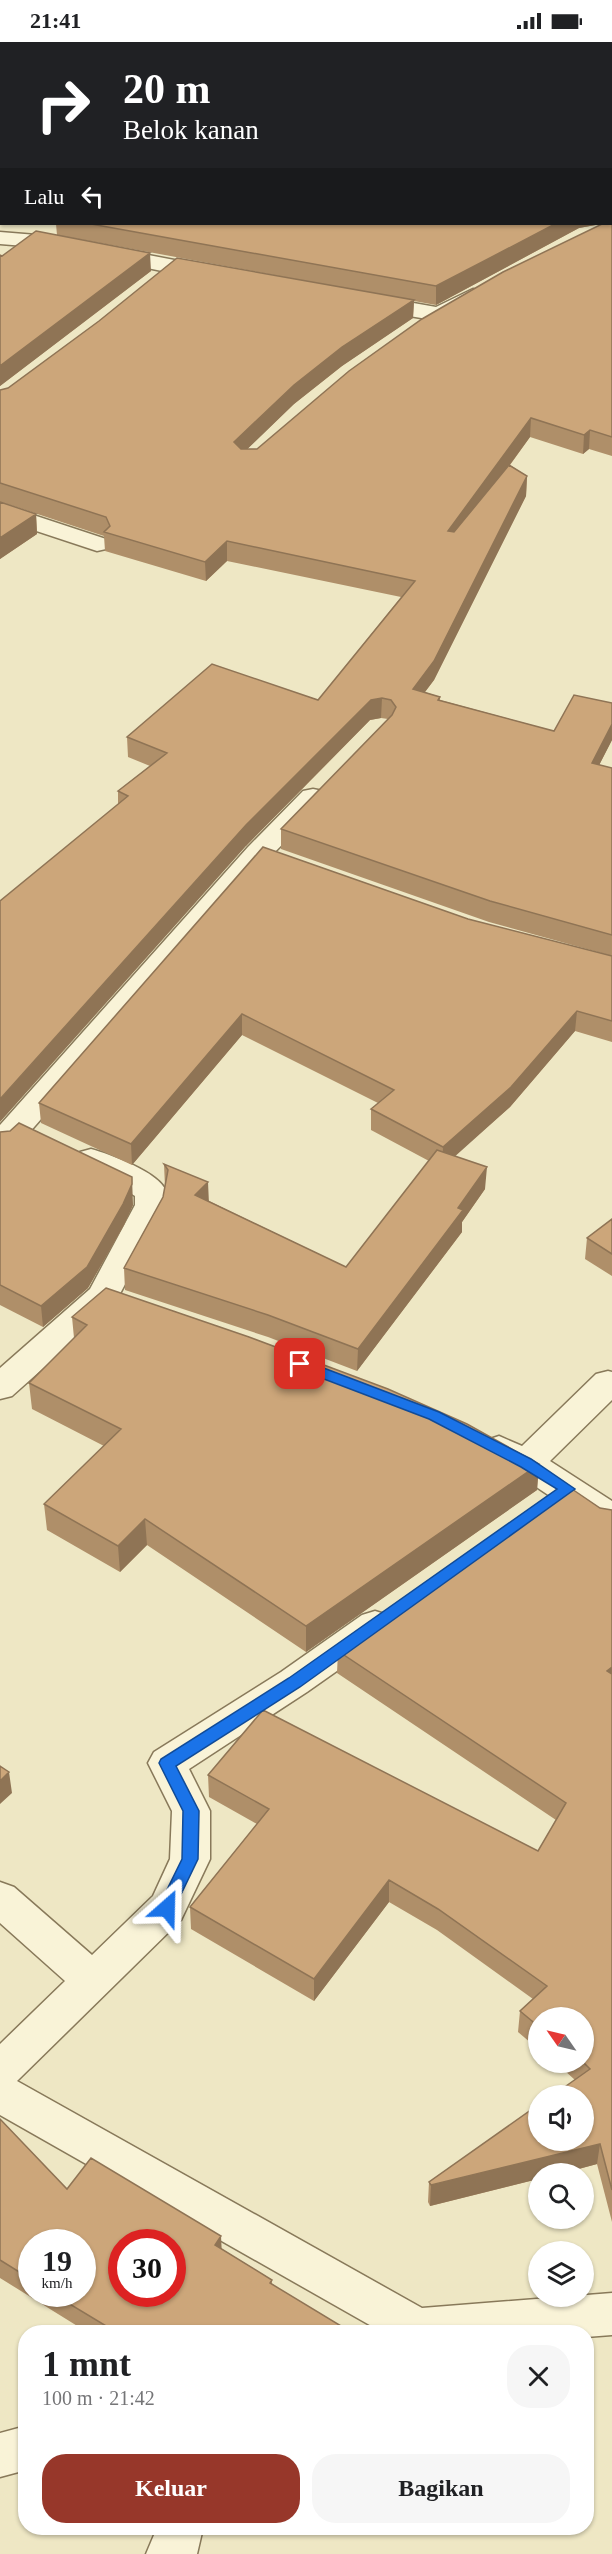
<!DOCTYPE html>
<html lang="id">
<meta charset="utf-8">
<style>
:root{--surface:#fff;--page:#f6f6f6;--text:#202124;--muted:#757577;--accent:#97372a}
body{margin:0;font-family:Georgia,serif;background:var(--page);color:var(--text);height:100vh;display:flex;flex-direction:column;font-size:22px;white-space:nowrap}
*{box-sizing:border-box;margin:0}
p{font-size:20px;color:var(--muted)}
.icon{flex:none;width:33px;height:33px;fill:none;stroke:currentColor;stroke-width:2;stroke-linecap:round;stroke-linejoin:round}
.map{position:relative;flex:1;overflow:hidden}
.side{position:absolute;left:18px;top:2283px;width:576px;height:210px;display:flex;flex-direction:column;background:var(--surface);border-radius:24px;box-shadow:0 2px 4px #0004}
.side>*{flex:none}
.hud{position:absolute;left:0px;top:0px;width:612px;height:183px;box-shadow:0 2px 4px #0004;background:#202124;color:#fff;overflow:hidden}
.needle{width:39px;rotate:304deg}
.controls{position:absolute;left:528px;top:1965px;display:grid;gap:12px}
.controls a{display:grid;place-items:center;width:66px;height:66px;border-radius:50%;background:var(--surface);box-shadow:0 2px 4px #0004;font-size:30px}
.speed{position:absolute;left:18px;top:2187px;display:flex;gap:12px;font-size:30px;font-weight:700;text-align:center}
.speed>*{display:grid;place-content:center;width:78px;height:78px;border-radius:50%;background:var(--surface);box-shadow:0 2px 4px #0004;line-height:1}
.speed small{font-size:15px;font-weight:400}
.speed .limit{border:9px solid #d22;background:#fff;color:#111}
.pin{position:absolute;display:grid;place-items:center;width:51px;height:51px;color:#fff;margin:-26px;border-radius:12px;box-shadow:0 3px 9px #0006}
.me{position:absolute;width:66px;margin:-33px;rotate:25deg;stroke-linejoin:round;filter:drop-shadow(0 0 4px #0008)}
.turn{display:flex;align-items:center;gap:21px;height:126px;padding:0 24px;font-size:27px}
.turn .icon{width:78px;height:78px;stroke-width:2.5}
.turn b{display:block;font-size:42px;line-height:51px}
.then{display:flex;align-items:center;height:57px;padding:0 24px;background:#0003;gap:12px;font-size:22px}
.round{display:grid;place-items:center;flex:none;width:63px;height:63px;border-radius:24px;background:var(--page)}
.summary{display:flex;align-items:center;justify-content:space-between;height:102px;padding:0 24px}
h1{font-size:36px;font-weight:600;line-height:45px}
.primary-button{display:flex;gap:12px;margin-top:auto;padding:12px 24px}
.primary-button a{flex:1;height:69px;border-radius:24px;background:var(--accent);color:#fff;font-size:24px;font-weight:600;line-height:69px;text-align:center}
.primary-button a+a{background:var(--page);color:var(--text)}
.status{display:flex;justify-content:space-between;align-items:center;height:42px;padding:0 30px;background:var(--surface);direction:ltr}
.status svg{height:16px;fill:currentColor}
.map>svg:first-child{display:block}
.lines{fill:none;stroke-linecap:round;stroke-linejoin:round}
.minor-casing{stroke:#88795a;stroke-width:3}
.minor{fill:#f9f3d7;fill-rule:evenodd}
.wall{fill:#af8f69;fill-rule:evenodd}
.shaded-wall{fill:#8f7455}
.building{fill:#cca67a;stroke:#8f7455;stroke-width:1.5;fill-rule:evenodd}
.route{fill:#1a73e8;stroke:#114b97;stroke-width:1.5}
</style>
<div class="status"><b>21:41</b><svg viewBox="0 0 49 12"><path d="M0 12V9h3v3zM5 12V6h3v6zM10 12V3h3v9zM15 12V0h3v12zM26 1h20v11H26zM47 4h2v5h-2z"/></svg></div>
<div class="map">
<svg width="612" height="2512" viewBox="0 0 612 2512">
<rect width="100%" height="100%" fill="#eee7c4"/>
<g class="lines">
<defs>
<path id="minor" d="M0,0L9,2H2V11Z
M71,0H92L70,2Z
M0,87H2L0,100Z
M0,190L49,194L211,225L219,227L222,232L219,237L211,239L49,206L0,202Z
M473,247L481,249L484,254L481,259L439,279L368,267L360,265L357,260L360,255L368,253L436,265Z
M0,462L106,497L109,502L106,507L97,509L0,477Z
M313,747L323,749L327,755L323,761L268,817L28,1092L11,1107L0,1110V1083L248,805L303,749Z
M91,1107C109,1112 159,1130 166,1149C168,1153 167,1158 167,1163L114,1263L12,1354L0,1357V1326L90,1247L135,1163V1154C120,1144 83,1130 75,1118L80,1110Z
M608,1329L612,1330V1358L550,1419L612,1459V1490L599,1487L514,1430L487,1416L482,1407L487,1398L499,1394L522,1404L596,1332Z
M375,1569L388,1573L393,1583L388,1593L307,1650L189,1727L210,1769V1817L181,1878L17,2039L422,2266L612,2251V2293L586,2295V2290H382L0,2073V2002L65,1939L0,1881V1840L14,1845L92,1913L153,1854L170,1817L172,1769L148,1721L154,1710L281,1630L362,1573Z
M26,2384V2428L0,2435V2391Z
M157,2486H203L197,2512H146Z"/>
</defs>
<!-- minor casing -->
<use href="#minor" class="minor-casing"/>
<!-- minor -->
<use href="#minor" class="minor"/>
</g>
<!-- wall -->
<path class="wall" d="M612,0V414L589,407L583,412L530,395L510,423L527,434L526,454L434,638L425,650L440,655V658L554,689L612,661V698L599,723L612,726V914L489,880L281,807V787L388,677L381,676L370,678L246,804L118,762V749L150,724L128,715L127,695L318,658L401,555L227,519L206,539L105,509L104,494L1,460L36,472L37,492L0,517V348L8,346L295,237L62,194L151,229L0,344V213L2,214L57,193L56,182H601L579,186L436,263L414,259L413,276L342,324L294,362L247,407H257L610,182V2Z
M263,805L468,877L612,914V1000L575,989L510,1065L454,1114L485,1147L462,1180V1190L357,1329L268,1295L125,1248L124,1226L163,1155L165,1145L164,1122L209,1159L346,1225L429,1119L371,1088V1067L378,1061L242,993L132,1123L41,1081L39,1061Z
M0,1090L133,1163L124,1183L88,1246L43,1285L0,1263Z
M612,1177V1234L585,1217L587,1196Z
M72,1275L539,1422L537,1448L306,1610L147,1503L120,1530L47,1488L44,1462L104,1404L32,1367L29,1341L74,1296Z
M600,1466L612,1468V2180L597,2122L560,2132H538V2137L430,2164L428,2160L429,2140L575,2038L555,2020H584L538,1976V2007L518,1990L520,1969L533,1957L437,1888L389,1860L314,1959L191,1887L190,1865L257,1782L209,1755L208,1733L538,1809L556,1778L337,1631L338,1609Z
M0,2077L67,2147L222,2207L272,2238V2243L351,2290H87L0,2236ZM32,2200L82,2252H32Z"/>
<!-- shaded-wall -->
<path class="shaded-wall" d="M612,3L611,20H610V4Z
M555,182H601L579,186L436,263V244Z
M150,211L151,229L0,344V324Z
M414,258L413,276L342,324L294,362L235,419L234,400L294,343L342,305Z
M531,376L530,395L448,508V489Z
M590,388L589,407L583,412L584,393Z
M527,434L526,454L434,638L412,667L413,647Z
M36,472L37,492L0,517V496Z
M227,499V519L206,539L205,520Z
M382,656L381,676L370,678L246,804L0,1080V1057L246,783L371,658Z
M612,682V698L590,741L592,721Z
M577,969L575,989L510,1065L442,1126L443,1105Z
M242,972V993L132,1123L131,1102Z
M487,1125L485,1147L462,1180V1190L357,1329L358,1307Z
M132,1135L133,1163L124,1183L88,1246L43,1285L41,1264Z
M208,1140L209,1162L195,1153Z
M539,1422L537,1448L306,1610V1584Z
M145,1477L147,1503L120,1530L118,1504Z
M612,1625V1645L607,1629Z
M9,1730L12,1751L0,1762V1739Z
M389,1838V1860L314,1959V1937Z
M600,2102L597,2122L560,2132H538V2137L430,2164L431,2143Z
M221,2194L222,2214L215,2203Z"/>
<!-- building -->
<path class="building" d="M159,0H612V3L610,4V2H156Z
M610,15L611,20H612V162L611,159L610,160Z
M610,177H612V395L590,388L584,393L531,376L448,489L454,490L509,423L527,434L434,619L413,647L440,655L438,658L554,689L574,653L612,661V682L592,721L612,726V893L490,859L281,787L392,673L396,665L391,658L382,656L371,658L246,783L0,1057V859L128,754L118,749L167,711L127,695L212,622L318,658L415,539L227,499L205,520L104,490L110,484L106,475L0,441V348L8,346L99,279L177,216L414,258L342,305L294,343L234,400L241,407H257L349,329L422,277L503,230L602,182H610Z
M91,182H555L436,244Z
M36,189L150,211L0,324V213L2,214Z
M0,460L36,472L0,496Z
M263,805L468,877L612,914V979L577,969L511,1045L443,1105L371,1067L394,1048L242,972L131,1102L39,1061Z
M19,1081L132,1135V1142L123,1162L87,1225L41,1264L0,1243V1090L10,1089Z
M437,1108L487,1125L458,1166L463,1168L358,1307L268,1273L124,1226L163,1155L168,1128L164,1122L208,1140L195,1153L346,1225Z
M612,1177V1212L587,1196Z
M106,1246L249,1295L388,1347L467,1382L539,1422L306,1584L145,1477L118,1504L44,1462L121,1387L29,1341L87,1283L72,1275Z
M569,1445L600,1466L612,1468V1625L607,1629L612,1632V2148L600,2102L431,2143L429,2140L538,2063V2098H584V2054H552L590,2027L583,2020H584V1976H538V1984L520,1969L547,1944L438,1867L389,1838L314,1937L190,1865L269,1767L208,1733L263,1668L538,1809L566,1761L338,1609Z
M0,1724L9,1730L0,1739Z
M0,2077L67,2147L91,2116L221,2194L215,2203L272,2238L270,2241L351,2290H116L53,2252H82V2200H32V2238L0,2218ZM122,2200H172V2252H122Z"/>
<!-- route -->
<path class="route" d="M300,1317L439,1370L531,1417L575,1447L300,1645L176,1724L199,1769L198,1817L172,1871H161L158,1866L182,1817L183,1769L159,1721L161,1717L289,1636L557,1447L521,1425L429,1377L295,1326V1318Z"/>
</svg>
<div class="controls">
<a><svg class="needle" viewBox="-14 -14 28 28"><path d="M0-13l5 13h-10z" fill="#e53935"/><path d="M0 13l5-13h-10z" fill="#757577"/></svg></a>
<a><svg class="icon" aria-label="sound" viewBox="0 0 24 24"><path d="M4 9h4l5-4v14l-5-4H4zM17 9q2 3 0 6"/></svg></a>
<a><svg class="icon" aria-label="search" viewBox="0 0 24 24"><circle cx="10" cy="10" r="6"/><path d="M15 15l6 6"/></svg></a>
<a><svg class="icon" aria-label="layers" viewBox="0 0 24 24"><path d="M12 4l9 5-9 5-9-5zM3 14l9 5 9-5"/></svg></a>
</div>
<div class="speed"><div>19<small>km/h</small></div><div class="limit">30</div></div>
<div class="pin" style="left:300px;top:1322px;background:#d93025"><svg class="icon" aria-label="arrive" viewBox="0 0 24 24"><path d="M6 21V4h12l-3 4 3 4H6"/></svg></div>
<svg class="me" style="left:167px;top:1866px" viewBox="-20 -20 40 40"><path d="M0-17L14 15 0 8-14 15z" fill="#1a73e8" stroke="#fff" stroke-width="4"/></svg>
<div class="hud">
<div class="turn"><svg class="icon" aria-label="right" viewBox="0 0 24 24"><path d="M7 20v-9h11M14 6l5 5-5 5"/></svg><div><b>20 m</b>Belok kanan</div></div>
<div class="then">Lalu<svg class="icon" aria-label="left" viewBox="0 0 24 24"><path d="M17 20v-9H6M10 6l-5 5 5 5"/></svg></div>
</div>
<section class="side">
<div class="summary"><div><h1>1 mnt</h1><p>100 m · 21:42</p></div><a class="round"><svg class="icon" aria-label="close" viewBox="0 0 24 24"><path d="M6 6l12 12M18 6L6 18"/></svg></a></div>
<div class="primary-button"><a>Keluar</a><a>Bagikan</a></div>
</section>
</div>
